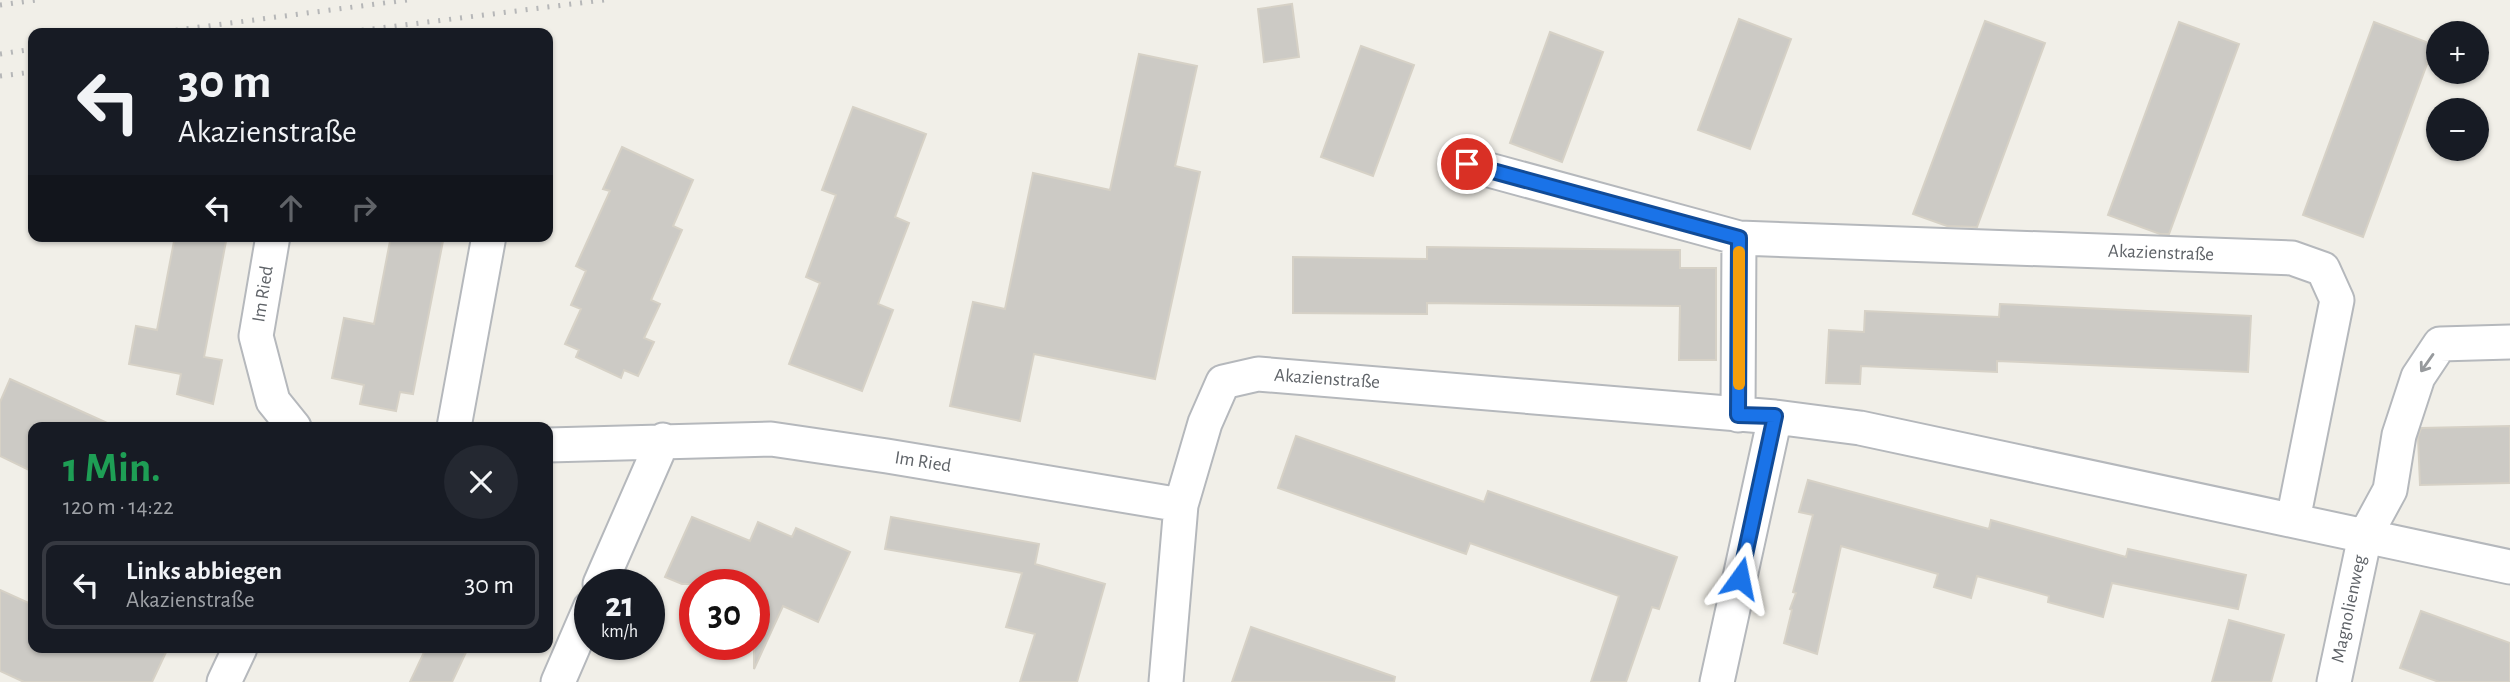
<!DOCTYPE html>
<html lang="de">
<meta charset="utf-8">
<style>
:root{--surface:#171b24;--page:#242831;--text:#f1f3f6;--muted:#9ea1a6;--line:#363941}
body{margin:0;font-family:"Alegreya Sans",sans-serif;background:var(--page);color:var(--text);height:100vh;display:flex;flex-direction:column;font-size:26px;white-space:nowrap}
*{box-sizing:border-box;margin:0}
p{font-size:23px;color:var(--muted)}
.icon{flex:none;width:38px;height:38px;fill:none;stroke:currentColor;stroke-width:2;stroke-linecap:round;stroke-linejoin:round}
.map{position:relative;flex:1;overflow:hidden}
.details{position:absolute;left:28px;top:422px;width:525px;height:231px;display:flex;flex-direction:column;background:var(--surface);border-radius:14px;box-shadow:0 2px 5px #0004}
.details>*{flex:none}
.banner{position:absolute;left:28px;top:28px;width:525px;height:214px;border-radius:14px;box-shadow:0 2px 5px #0004;background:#171b24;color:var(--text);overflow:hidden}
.tools{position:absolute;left:2426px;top:21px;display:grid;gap:14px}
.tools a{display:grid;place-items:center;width:63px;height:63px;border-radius:50%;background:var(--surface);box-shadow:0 2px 5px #0004;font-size:35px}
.speed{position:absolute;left:574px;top:569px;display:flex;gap:14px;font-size:35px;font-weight:700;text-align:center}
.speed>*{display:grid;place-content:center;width:91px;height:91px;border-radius:50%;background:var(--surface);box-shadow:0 2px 5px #0004;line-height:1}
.speed small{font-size:18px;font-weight:400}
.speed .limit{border:10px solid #d22;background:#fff;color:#111}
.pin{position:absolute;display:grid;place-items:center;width:60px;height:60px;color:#fff;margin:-30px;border:4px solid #fff;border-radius:50%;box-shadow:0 2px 7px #0007}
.me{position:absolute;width:77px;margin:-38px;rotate:12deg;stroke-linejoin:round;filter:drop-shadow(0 0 5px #0008)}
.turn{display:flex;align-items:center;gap:24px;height:147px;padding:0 35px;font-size:32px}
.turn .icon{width:91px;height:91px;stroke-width:2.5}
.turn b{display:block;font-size:49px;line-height:60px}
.lanes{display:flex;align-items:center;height:66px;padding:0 35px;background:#0003;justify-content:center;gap:35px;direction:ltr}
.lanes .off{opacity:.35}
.round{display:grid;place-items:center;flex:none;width:74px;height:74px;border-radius:37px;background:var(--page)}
.headline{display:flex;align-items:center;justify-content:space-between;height:119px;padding:0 35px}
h1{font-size:42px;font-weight:700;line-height:52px;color:#1e9e55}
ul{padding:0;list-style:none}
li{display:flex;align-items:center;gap:21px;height:88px;margin:0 14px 10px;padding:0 21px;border:4px solid var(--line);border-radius:14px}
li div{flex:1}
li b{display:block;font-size:26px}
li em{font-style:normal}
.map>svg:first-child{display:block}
.building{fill:#cccac5;stroke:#d6d1c6;stroke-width:2}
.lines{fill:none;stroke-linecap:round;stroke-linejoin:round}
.minor-casing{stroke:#b5b8bc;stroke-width:37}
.minor{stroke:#fff;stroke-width:33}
.rail{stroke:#b6b7b8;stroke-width:5;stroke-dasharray:2 9;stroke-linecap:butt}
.oneway{stroke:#979a9d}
.route-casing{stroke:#114b97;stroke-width:18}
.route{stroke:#1a73e8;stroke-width:12}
.slow{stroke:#f59e0b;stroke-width:12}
.labels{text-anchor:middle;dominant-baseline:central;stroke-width:5;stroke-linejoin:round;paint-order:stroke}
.street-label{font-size:19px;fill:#5f6368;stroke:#fff}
</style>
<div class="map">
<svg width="2510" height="682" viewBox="0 0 2510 682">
<rect width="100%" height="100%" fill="#f1efe8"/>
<!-- building -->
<path class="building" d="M1292,4L1299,57L1264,62L1258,9Z
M1739,19L1791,39L1750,149L1698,130Z
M1985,21L2045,43L1977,227L1947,226L1913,214Z
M2179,22L2239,44L2169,234H2160L2108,215Z
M2374,22L2434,45L2363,237L2303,215Z
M1550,32L1603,52L1562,162L1510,143Z
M1361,46L1414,65L1373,176L1321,157Z
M1139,54L1197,66L1175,166L1200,172L1155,379L1034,354L1020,421L950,406L973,302L1005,309L1033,173L1110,190Z
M853,107L926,134L895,217L909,223L878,304L893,310L862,391L789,364L820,283L806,277L836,195L822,190Z
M622,147L693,180L673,226L682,230L651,300L660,304L644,338L654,342L638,376L624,370L621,378L576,357L579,350L565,344L581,309L571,305L586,271L576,266L610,191L603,189Z
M175,236H227L204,357L222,360L213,404L177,394L181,374L129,364L136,326L157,330Z
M391,236H444L413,394L400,392L396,411L360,404L364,385L332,378L344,318L374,324Z
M1427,247L1680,250V268H1716V360H1679L1680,306L1427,303V314L1293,313V257L1427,259Z
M2000,304L2251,316L2248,372L1997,361V372L1861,366L1860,384L1826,383L1829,330L1864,332L1865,311L1999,317Z
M10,379L116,427H33V472L0,456V402Z
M2510,426V483L2420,485L2418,437L2421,428Z
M1296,436L1484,502L1488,491L1677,557L1659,609L1652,607L1626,682H1591L1619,596L1470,543L1466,554L1278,488Z
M1808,480L1989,529L1991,520L2126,557L2128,549L2246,575L2238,609L2112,583L2103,617L2048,602L2049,596L1977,576L1971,598L1934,587L1938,574L1841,546L1817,654L1784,643L1792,610L1790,609L1796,593L1793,592L1813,515L1799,512Z
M692,517L750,541L758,522L792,537L796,528L850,552L818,622L783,606L754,669V584H682L665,577Z
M891,517L1039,544L1035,564L1105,584L1077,682H1020L1035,634L1006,627L1022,573L885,549Z
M0,590L33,605V648H168L152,682H24L0,671Z
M2421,611L2510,643V682H2439L2400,668Z
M2229,620L2284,635L2271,682H2212Z
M1251,627L1395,677L1394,682H1232Z
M426,648H468L452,682H410Z"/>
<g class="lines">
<defs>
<path id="minor" d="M1467,164L1739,238L2292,258L2323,269L2337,300L2293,520
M273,236L256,336L273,401L294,427
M1738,415L1739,238
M454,427L489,236
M548,445L771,439L887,456L1181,505
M600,584L663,440
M224,682L240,648
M558,682L590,608
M1166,682L1181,505L1205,423L1223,382L1258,374L1775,417L1860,428L2510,567
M1717,682L1775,417
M2334,682L2365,536L2390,490L2399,435L2418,377L2440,344L2510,342"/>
</defs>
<!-- minor casing -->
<use href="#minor" class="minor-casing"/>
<!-- minor -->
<use href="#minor" class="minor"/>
<!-- rail -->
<path class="rail" d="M0,5L37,0
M154,33L407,0
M340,33L604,0
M0,54L33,49
M0,76L33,72"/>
</g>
<!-- one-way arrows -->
<defs><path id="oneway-shaft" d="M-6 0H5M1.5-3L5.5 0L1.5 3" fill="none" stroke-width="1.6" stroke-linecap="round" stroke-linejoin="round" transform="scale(1.75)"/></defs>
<use class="oneway" href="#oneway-shaft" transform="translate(2427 363) rotate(125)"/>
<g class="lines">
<defs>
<path id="route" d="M1467,164L1739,238L1738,415L1775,416L1740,578"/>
</defs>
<!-- route casing -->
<use href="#route" class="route-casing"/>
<!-- route -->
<use href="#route" class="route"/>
<!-- slow -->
<path class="slow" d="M1739,384V252"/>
</g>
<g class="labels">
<!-- street labels -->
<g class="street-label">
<text transform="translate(2161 253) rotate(2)">Akazienstraße</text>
<text transform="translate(263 294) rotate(-81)">Im Ried</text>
<text transform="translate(1327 379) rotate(4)">Akazienstraße</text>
<text transform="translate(923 462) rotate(9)">Im Ried</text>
<text transform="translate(2349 609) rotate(-78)">Magnolienweg</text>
</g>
</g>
</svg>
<div class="tools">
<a>+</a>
<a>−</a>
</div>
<div class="speed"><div>21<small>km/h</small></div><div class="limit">30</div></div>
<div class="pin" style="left:1467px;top:164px;background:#d93025"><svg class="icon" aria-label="arrive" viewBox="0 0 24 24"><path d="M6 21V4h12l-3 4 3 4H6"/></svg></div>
<svg class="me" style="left:1740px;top:578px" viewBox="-20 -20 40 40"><path d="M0-17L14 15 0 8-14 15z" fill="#1a73e8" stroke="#fff" stroke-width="4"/></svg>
<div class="banner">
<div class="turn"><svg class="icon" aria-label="left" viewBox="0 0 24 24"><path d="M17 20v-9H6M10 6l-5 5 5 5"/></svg><div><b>30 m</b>Akazienstraße</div></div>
<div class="lanes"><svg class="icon" aria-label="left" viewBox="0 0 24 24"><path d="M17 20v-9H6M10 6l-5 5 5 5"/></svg><svg class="icon off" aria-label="ahead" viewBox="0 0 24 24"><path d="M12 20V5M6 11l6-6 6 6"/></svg><svg class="icon off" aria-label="right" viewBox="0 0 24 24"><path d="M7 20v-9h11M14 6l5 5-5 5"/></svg></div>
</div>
<section class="details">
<div class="headline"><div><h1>1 Min.</h1><p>120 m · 14:22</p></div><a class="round"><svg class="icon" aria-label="close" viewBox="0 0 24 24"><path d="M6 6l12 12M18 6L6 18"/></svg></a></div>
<ul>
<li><svg class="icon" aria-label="left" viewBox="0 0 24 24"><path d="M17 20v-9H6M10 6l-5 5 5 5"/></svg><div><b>Links abbiegen</b><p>Akazienstraße</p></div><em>30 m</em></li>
</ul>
</section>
</div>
